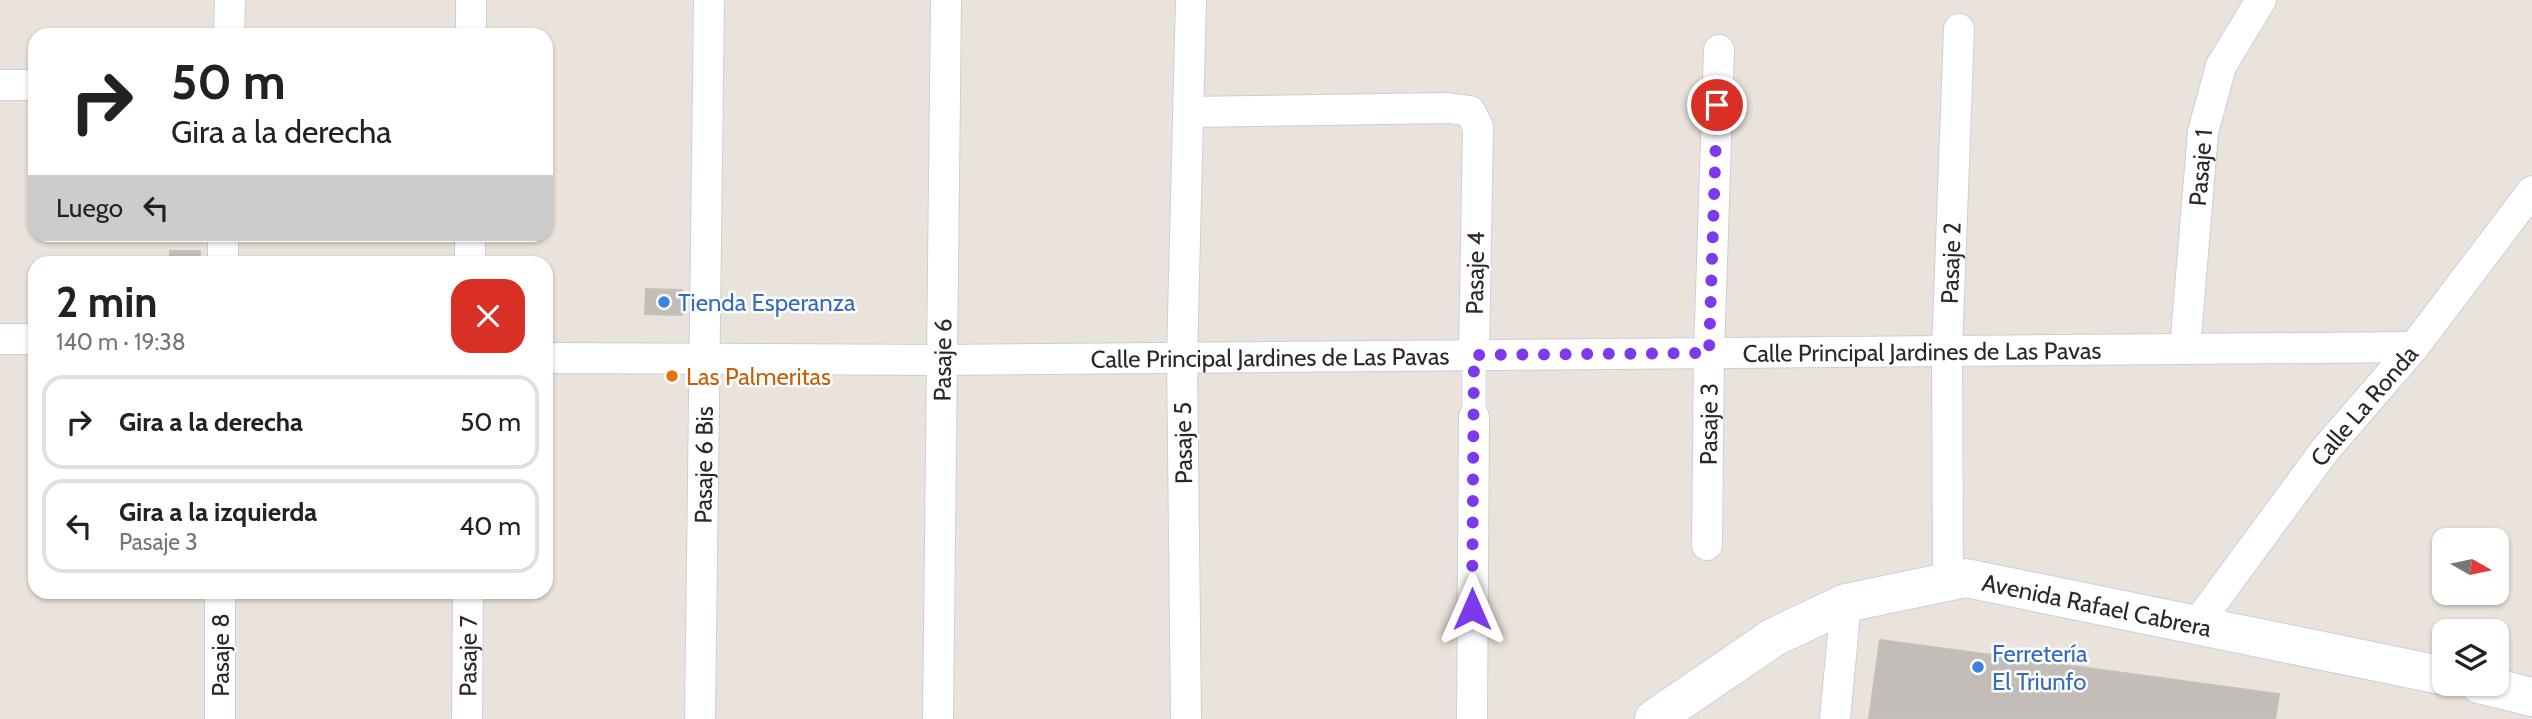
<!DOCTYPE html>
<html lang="es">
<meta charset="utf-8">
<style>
:root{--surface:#fff;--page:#f2f2f2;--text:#222;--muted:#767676;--line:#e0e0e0}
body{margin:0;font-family:Cabin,sans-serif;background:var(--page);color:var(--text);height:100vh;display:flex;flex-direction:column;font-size:26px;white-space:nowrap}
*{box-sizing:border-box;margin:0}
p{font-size:23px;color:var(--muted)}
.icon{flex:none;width:38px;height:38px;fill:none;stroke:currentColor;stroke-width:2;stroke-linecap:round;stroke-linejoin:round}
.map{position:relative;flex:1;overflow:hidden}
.side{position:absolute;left:28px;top:256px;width:525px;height:343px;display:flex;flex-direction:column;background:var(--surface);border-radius:21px;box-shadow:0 2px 5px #0004}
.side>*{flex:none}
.guide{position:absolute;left:28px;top:28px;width:525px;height:214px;border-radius:21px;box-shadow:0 2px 5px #0004;background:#fff;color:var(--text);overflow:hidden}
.needle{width:46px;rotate:99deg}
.tools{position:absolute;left:2432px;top:528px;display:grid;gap:14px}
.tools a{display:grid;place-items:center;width:77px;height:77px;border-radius:14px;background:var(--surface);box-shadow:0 2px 5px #0004;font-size:35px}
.pin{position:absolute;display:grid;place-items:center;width:60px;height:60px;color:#fff;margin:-30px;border:4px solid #fff;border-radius:50%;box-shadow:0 2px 7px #0007}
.me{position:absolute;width:77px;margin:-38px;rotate:0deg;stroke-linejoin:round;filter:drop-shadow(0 0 5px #0008)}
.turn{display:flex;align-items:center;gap:24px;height:147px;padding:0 28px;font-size:32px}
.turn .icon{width:91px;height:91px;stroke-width:2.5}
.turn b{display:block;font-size:49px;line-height:60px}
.then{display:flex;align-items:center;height:66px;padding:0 28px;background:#0003;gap:14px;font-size:26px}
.round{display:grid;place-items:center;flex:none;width:74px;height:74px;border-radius:21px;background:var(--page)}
.headline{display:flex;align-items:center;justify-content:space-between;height:119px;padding:0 28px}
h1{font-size:42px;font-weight:700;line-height:52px}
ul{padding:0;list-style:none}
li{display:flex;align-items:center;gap:21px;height:94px;margin:0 14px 10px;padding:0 14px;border:4px solid var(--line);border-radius:21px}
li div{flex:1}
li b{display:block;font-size:26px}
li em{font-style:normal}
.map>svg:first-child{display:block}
.building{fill:#c2bdb9;stroke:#c5bfb6;stroke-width:2}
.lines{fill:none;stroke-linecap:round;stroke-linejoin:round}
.pedestrian-casing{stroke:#cbced9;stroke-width:24}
.minor-casing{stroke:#cbced9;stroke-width:32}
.tertiary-casing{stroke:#cbced9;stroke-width:40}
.pedestrian{stroke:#fff;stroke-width:23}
.minor{stroke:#fff;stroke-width:30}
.tertiary{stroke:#fff;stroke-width:38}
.route{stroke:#7c3aed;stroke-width:12;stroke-dasharray:0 21.6}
.shop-dot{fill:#3f7fe0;stroke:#fff;stroke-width:2.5}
.food-dot{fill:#e8710a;stroke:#fff;stroke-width:2.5}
.labels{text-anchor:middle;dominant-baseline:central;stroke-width:5;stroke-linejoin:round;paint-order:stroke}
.street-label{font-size:24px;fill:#292929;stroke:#fff}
.shop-label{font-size:24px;fill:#366cbe;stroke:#fff;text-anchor:start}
.food-label{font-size:24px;fill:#c56008;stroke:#fff;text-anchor:start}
</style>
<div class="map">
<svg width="2532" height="719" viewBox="0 0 2532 719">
<rect width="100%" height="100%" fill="#eae3dc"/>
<!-- building -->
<path class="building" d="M170,251H200V262H170Z
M646,289L682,290V315L645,314Z
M1880,640L2279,694L2275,719H1869Z"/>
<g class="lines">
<defs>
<path id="pedestrian" d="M1474,417V355"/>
<g id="minor">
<path d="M229,35L230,0"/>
<path d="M471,35V0"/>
<path d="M0,85H35"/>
<path d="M1188,112L1448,108L1470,111L1478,127L1474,355"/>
<path d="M223,262V234"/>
<path d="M470,262V234"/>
<path d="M0,339H35"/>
<path id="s1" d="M2185,349L2203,132L2221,66L2261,0"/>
<path id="s2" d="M546,358L941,360L2414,347"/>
<path id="s3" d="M1707,545L1709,353L1719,50"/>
<path id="s4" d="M1948,581L1947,351L1959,29"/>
<path id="s5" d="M2197,624L2325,450L2414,347L2532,191"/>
<path d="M220,719V592"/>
<path id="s6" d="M467,719L468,592"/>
<path id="s7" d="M700,719L709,0"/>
<path id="s8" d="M938,719L946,0"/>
<path d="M1186,719L1182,357L1191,0"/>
<path d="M1472,719L1474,417"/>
<path d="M1835,719L1846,603"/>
</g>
<g id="tertiary">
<path d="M2479,684L2532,697"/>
<path id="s9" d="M1654,719L1774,637L1846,603L1966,578L2445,676"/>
</g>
</defs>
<!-- pedestrian casing -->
<use href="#pedestrian" class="pedestrian-casing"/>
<!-- minor casing -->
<use href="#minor" class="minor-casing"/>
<!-- tertiary casing -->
<use href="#tertiary" class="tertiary-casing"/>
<!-- pedestrian -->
<use href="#pedestrian" class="pedestrian"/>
<!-- minor -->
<use href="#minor" class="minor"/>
<!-- tertiary -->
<use href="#tertiary" class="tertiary"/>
</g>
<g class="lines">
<!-- route -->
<path class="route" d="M1472,609L1474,355L1709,353L1717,105"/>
</g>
<!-- markers -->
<g class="shop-dot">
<circle cx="664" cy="302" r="7"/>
<circle cx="1978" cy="667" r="7"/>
</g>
<circle class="food-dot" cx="672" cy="376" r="7"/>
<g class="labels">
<!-- street labels -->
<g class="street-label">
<text stroke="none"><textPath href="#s1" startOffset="182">Pasaje 1</textPath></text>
<text stroke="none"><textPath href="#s4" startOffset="318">Pasaje 2</textPath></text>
<text transform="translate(1475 273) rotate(-89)">Pasaje 4</text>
<text stroke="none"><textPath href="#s2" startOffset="1376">Calle Principal Jardines de Las Pavas</textPath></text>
<text stroke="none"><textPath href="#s2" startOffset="724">Calle Principal Jardines de Las Pavas</textPath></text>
<text stroke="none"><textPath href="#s8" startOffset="359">Pasaje 6</textPath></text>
<text stroke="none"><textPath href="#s5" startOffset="275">Calle La Ronda</textPath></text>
<text stroke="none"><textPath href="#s3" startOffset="121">Pasaje 3</textPath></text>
<text transform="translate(1183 443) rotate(-91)">Pasaje 5</text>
<text stroke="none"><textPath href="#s7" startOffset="254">Pasaje 6 Bis</textPath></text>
<text stroke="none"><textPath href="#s9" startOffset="481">Avenida Rafael Cabrera</textPath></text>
<text transform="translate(220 655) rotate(-90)">Pasaje 8</text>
<text stroke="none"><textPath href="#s6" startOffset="63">Pasaje 7</textPath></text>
</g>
<!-- shop labels -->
<g class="shop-label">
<text x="678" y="302">Tienda Esperanza</text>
<text x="1992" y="653">Ferretería<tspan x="1992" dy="28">El Triunfo</tspan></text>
</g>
<!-- food labels -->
<g class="food-label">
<text x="686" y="376">Las Palmeritas</text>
</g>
</g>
</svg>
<div class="tools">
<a><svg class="needle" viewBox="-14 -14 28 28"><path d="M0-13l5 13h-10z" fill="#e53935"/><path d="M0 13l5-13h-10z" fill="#767676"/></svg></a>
<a><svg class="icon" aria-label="layers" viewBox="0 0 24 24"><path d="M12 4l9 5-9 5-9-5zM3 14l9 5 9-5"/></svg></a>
</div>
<div class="pin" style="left:1717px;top:105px;background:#d93025"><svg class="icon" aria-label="arrive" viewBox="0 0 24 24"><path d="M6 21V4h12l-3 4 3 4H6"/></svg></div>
<svg class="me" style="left:1472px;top:609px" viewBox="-20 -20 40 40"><path d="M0-17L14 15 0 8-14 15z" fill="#7c3aed" stroke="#fff" stroke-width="4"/></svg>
<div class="guide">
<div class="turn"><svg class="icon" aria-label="right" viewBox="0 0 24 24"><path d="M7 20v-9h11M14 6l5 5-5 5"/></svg><div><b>50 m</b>Gira a la derecha</div></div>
<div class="then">Luego<svg class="icon" aria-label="left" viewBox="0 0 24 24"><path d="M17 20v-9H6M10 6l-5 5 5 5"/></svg></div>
</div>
<section class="side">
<div class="headline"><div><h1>2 min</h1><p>140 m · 19:38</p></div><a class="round" style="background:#d93025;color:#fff"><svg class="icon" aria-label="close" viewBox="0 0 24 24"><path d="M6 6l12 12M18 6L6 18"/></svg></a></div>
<ul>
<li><svg class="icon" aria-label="right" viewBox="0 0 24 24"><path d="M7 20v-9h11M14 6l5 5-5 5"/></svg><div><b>Gira a la derecha</b></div><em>50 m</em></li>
<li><svg class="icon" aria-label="left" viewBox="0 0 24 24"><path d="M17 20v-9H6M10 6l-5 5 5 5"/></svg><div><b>Gira a la izquierda</b><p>Pasaje 3</p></div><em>40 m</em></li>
</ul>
</section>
</div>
